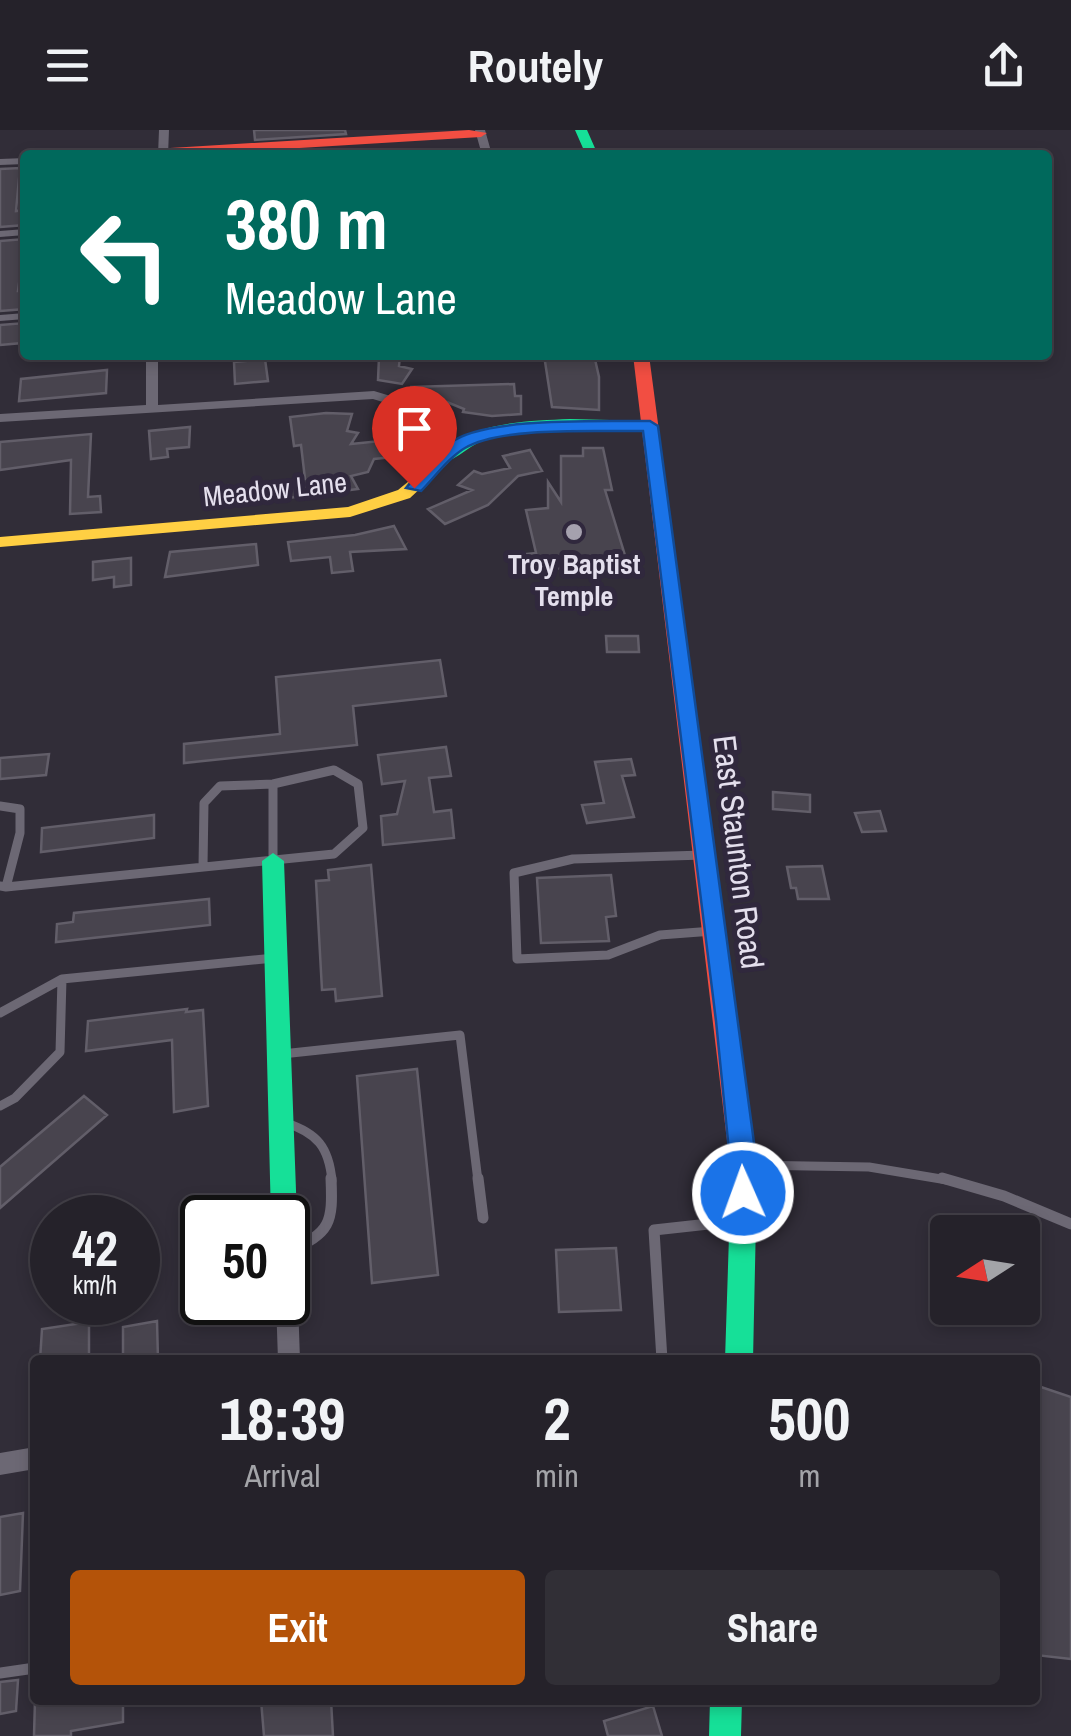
<!DOCTYPE html>
<style>
:root{--surface:#25222a;--page:#312f36;--text:#f1f3f6;--muted:#a3a4a8;--line:#423f47;--accent:#b45309}
body{margin:0;font-family:"Archivo Narrow",sans-serif;background:var(--page);color:var(--text);height:100vh;display:flex;flex-direction:column;font-size:38px;white-space:nowrap}
*{box-sizing:border-box;margin:0}
p{font-size:32px;color:var(--muted)}
.icon{flex:none;width:55px;height:55px;fill:none;stroke:currentColor;stroke-width:2;stroke-linecap:round;stroke-linejoin:round}
.map{position:relative;flex:1;overflow:hidden}
.drawer{position:absolute;left:30px;top:1225px;width:1010px;height:350px;display:flex;flex-direction:column;background:var(--surface);border-radius:10px;box-shadow:0 5px 15px #0003,0 0 0 2px var(--line)}
.drawer>*{flex:none}
.hud{position:absolute;left:20px;top:20px;width:1032px;height:210px;border-radius:10px;box-shadow:0 5px 15px #0003,0 0 0 2px var(--line);background:#00695c;color:#fff;overflow:hidden}
.needle{width:65px;rotate:258deg}
.buttons{position:absolute;left:930px;top:1085px;display:grid;gap:20px}
.buttons a{display:grid;place-items:center;width:110px;height:110px;border-radius:10px;background:var(--surface);box-shadow:0 5px 15px #0003,0 0 0 2px var(--line);font-size:50px}
.speed{position:absolute;left:30px;top:1065px;display:flex;gap:20px;font-size:50px;font-weight:700;text-align:center}
.speed>*{display:grid;place-content:center;width:130px;height:130px;border-radius:50%;background:var(--surface);box-shadow:0 5px 15px #0003,0 0 0 2px var(--line);line-height:1}
.speed small{font-size:25px;font-weight:400}
.speed .limit{border:5px solid #111;border-radius:15px;background:#fff;color:#111}
.pin{position:absolute;display:grid;place-items:center;width:85px;height:85px;color:#fff;margin:-102px -42px;border-radius:50% 50% 50% 0;rotate:-45deg;box-shadow:0 0 10px #0007}
.pin .icon{rotate:45deg}
.me{position:absolute;width:110px;margin:-55px;rotate:358deg;stroke-linejoin:round;filter:drop-shadow(0 0 8px #0008)}
.turn{display:flex;align-items:center;gap:35px;height:210px;padding:0 40px;font-size:45px}
.turn .icon{width:130px;height:130px;stroke-width:2.5}
.turn b{display:block;font-size:70px;line-height:85px}
.eta{display:flex;justify-content:space-evenly;align-items:center;height:170px;text-align:center}
.eta b{font-size:60px;font-weight:800;line-height:70px}
.cta{display:flex;gap:20px;margin-top:auto;padding:20px 40px}
.cta a{flex:1;height:115px;border-radius:10px;background:var(--accent);color:#fff;font-size:40px;font-weight:800;line-height:115px;text-align:center}
.cta a+a{background:var(--page);color:var(--text)}
header{display:flex;justify-content:space-between;align-items:center;height:130px;padding:0 40px;background:var(--surface);font-size:45px;font-weight:800}
.map>svg:first-child{display:block}
.building{fill:#48444e;stroke:#625e69;stroke-width:2.5}
.lines{fill:none;stroke-linecap:round;stroke-linejoin:round}
.lane-far1{stroke:#6c6874;stroke-width:9}
.lane{stroke:#6c6874;stroke-width:11}
.street{fill:#6c6874;fill-rule:evenodd}
.fast{fill:#16e098;fill-rule:evenodd}
.slow{fill:#ffcf43;fill-rule:evenodd}
.jam{fill:#f24e42;fill-rule:evenodd}
.route{fill:#1a73e8;stroke:#114b97;stroke-width:2.5}
.poi-dot{fill:#a5a1ae;stroke:#30283d;stroke-width:4}
.labels{text-anchor:middle;dominant-baseline:central;stroke-width:10;stroke-linejoin:round;paint-order:stroke}
.far-street-label{font-size:28px;fill:#e4dfed;stroke:#30283d}
.far-poi-label{font-size:28px;font-weight:bold;fill:#e4dfed;stroke:#30283d}
.street-label{font-size:32px;fill:#e4dfed;stroke:#30283d}
</style>
<header><svg class="icon" aria-label="menu" viewBox="0 0 24 24"><path d="M4 6h16M4 12h16M4 18h16"/></svg>Routely<svg class="icon" aria-label="share" viewBox="0 0 24 24"><path d="M12 15V3M7 8l5-5 5 5M5 13v7h14v-7"/></svg></header>
<div class="map">
<svg width="1071" height="1606" viewBox="0 0 1071 1606">
<rect width="100%" height="100%" fill="#312d38"/>
<!-- building -->
<path class="building" d="M254,0H345L346,4L255,10Z
M20,38L16,81L25,80V95L0,97V39Z
M25,109L18,161H25V179L0,181V111Z
M25,193L22,213L0,215V195Z
M544,225H594L599,247V280L552,277Z
M400,226L399,236L412,239L402,254L378,250L379,227Z
M265,229L268,251L235,254L234,232Z
M107,240L106,263L19,271L21,249Z
M514,254L515,266H521V284L492,286L463,282L464,279L410,257Z
M326,283L352,284L347,301L358,303L351,314L400,309L404,326L374,329L368,342L351,346L358,359L279,369L277,352L305,349L301,315L294,316L290,287Z
M190,297L189,317L167,319L168,327L151,329L149,301Z
M91,304L88,367L100,366L101,382L70,384L71,330L0,340V312Z
M583,318H603L612,360H605L627,432L520,442L517,425L536,423L526,380L548,378V352L561,372V326H583Z
M530,320L542,341L518,346L488,375L445,394L428,379L472,360L458,355L474,341L482,344L510,338L503,326Z
M394,396L406,419L350,422L353,441L332,443L330,427L291,431L288,412L355,405Z
M256,414L258,435L165,447L170,422Z
M131,428V455L114,457V447L93,450V432Z
M606,506H638L639,522H607Z
M440,530L446,566L353,576L357,615L184,633V614L280,604L276,547Z
M446,617L451,646L429,648L434,682L451,680L454,708L383,715L381,686L397,684L405,651L382,654L378,625Z
M49,624L46,645L0,649V628Z
M631,629L635,645L622,646L634,687L587,693L582,675L604,673L595,632Z
M773,662L810,665V682L773,679Z
M880,681L886,701L862,702L855,683Z
M154,685V708L41,722L42,698Z
M371,735L382,866L336,871L335,859L322,860L316,751L329,750L328,740Z
M822,736L829,769H798L796,758H791L787,737Z
M611,745L616,786L606,787L609,811L541,813L537,748Z
M209,769L210,795L56,812L57,794L73,792L74,783Z
M187,879L186,882L203,880L208,976L174,982L172,910L86,921L88,891Z
M417,939L438,1145L372,1153L357,946Z
M84,966L107,985L0,1078V1037Z
M616,1118L621,1180L559,1182L556,1120Z
M157,1191L158,1230H123V1197Z
M89,1192V1230H40L42,1199Z
M1035,1255L1071,1267V1529L1035,1525Z
M23,1383L20,1461L0,1465V1387Z
M18,1550L16,1581L0,1584V1552Z
M35,1570H123V1592L71,1601V1606H34Z
M261,1570H331L333,1606H264Z
M653,1576L662,1606H608L604,1591Z"/>
<g class="lines">
<!-- lane-far1 -->
<path class="lane-far1" d="M273,654V731
M0,676L20,679V703L6,757L0,756
M704,725L573,729L514,743L517,829L608,825L660,805L713,801
M6,757L334,724L363,698L358,654L334,640L273,654L220,656L204,673L203,736
M62,849L274,828
M0,883L62,849L60,922L15,968L0,976
M282,924L460,905L478,1051
M286,993C317,1003 329,1017 332,1051
M747,1035L869,1037L953,1051"/>
<!-- lane -->
<path class="lane" d="M478,1048L483,1088
M942,1048L1004,1066L1071,1094
M288,1121C331,1103 333,1093 331,1048
M662,1230L654,1100L736,1091
M0,1543L35,1538"/>
<!-- street -->
<path class="street" d="M159,0H169L168,25H158Z
M475,0H485L492,25H482Z
M25,28V34L0,35V29Z
M25,99V105L0,107V101Z
M25,183V189L0,191V185Z
M146,225H158V275L374,261L407,271L464,314L454,317L399,277L373,269L0,292V284L146,275Z
M288,1162L294,1165L298,1172L300,1230H278L276,1172H288Z
M35,1317V1339L0,1345V1323Z"/>
<!-- fast -->
<path class="fast" d="M575,0H587L598,25H586Z
M570,289L650,291L658,296L650,301C598,300 541,292 491,307C472,313 459,328 442,334L434,329C468,292 523,291 570,289Z
M273,723L284,731L297,1088L288,1099V1088H271L262,731Z
M744,1033L753,1036L757,1044L753,1230H725L731,1044L735,1036Z
M710,1570H742L741,1606H709Z"/>
<!-- slow -->
<path class="slow" d="M442,324L450,329L448,333L410,368L350,387L0,417V407L348,377L398,360Z"/>
<!-- jam -->
<path class="jam" d="M469,0L487,3L481,7L183,25H115L121,21Z
M633,225H649L757,1044L753,1052L744,1055L735,1052L731,1044Z"/>
</g>
<!-- route -->
<path class="route" d="M650,291L658,296L757,1035L752,1071L743,1075L734,1071L716,891L643,301C597,302 503,296 465,318C449,327 434,348 421,361L406,358C418,343 434,325 450,313C486,286 603,292 650,291Z"/>
<!-- markers -->
<circle class="poi-dot" cx="574" cy="402" r="10"/>
<g class="labels">
<!-- far-street labels -->
<g class="far-street-label">
<text transform="translate(275 359) rotate(-6)">Meadow Lane</text>
</g>
<!-- far-poi labels -->
<g class="far-poi-label">
<text x="574" y="434">Troy Baptist<tspan x="574" dy="32">Temple</tspan></text>
</g>
<!-- street labels -->
<g class="street-label">
<text transform="translate(739 722) rotate(83)">East Staunton Road</text>
</g>
</g>
</svg>
<div class="buttons">
<a><svg class="needle" viewBox="-14 -14 28 28"><path d="M0-13l5 13h-10z" fill="#e53935"/><path d="M0 13l5-13h-10z" fill="#a3a4a8"/></svg></a>
</div>
<div class="speed"><div>42<small>km/h</small></div><div class="limit">50</div></div>
<div class="pin" style="left:414px;top:358px;background:#d93025"><svg class="icon" aria-label="arrive" viewBox="0 0 24 24"><path d="M6 21V4h12l-3 4 3 4H6"/></svg></div>
<svg class="me" style="left:743px;top:1063px" viewBox="-20 -20 40 40"><circle r="17" fill="#1a73e8" stroke="#fff" stroke-width="3"/><path d="M0-11L8 9 0 5-8 9z" fill="#fff"/></svg>
<div class="hud">
<div class="turn"><svg class="icon" aria-label="left" viewBox="0 0 24 24"><path d="M17 20v-9H6M10 6l-5 5 5 5"/></svg><div><b>380 m</b>Meadow Lane</div></div>
</div>
<section class="drawer">
<div class="eta">
<div><b>18:39</b><p>Arrival</p></div>
<div><b>2</b><p>min</p></div>
<div><b>500</b><p>m</p></div>
</div>
<div class="cta"><a>Exit</a><a>Share</a></div>
</section>
</div>
